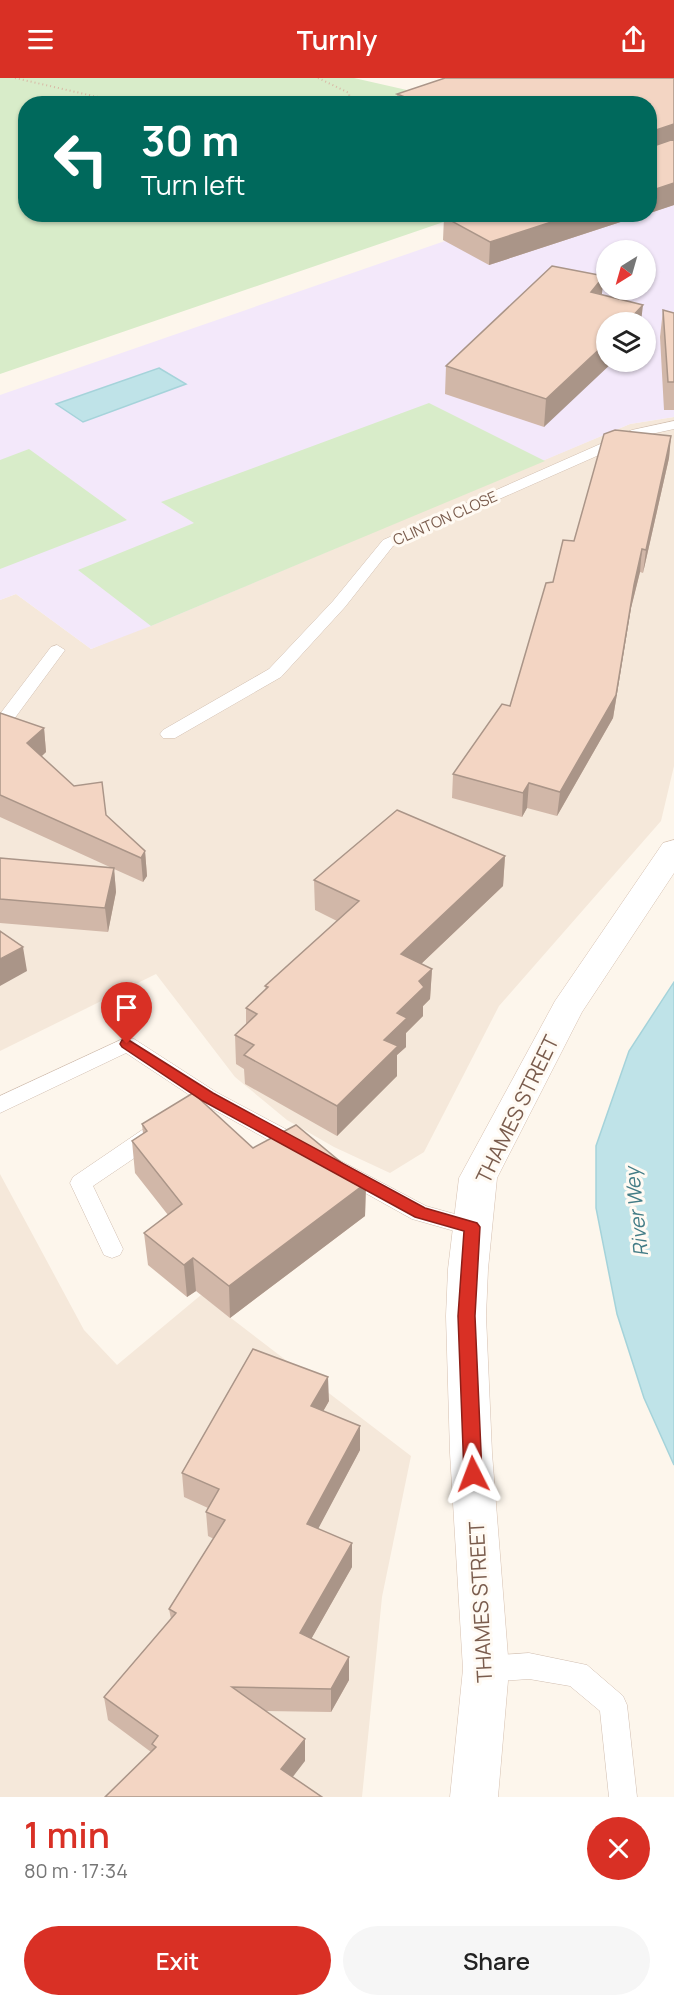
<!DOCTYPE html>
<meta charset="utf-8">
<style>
:root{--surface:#fff;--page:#f6f6f6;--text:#222;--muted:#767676;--accent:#d93025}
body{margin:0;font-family:Manrope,sans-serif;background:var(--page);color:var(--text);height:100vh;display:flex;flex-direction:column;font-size:22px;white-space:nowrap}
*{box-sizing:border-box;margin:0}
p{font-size:20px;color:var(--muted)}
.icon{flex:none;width:33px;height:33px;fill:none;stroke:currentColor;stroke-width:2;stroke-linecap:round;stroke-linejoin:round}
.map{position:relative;height:1719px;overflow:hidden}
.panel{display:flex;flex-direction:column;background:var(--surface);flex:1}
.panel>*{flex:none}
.guide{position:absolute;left:18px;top:18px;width:639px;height:126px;border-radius:24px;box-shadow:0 2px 4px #0004;background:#00695c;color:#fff;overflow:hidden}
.needle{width:39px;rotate:217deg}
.fabs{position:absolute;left:596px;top:162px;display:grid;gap:12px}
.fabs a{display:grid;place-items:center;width:60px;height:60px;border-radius:50%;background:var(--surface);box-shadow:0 2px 4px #0004;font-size:30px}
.pin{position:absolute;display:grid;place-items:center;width:51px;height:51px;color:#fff;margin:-62px -26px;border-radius:50% 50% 50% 0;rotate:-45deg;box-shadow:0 0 6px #0007}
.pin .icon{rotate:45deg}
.me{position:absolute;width:66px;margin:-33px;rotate:357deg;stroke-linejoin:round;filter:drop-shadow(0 0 4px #0008)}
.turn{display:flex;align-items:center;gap:21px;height:126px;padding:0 24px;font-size:27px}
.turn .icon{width:78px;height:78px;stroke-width:2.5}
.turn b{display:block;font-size:42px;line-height:51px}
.round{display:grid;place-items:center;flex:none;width:63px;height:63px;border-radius:32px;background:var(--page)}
.headline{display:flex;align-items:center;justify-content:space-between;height:102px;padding:0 24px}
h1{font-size:36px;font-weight:600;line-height:45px;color:var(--accent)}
.button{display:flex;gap:12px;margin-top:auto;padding:12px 24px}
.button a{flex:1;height:69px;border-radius:36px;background:var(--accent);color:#fff;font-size:24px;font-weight:600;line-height:69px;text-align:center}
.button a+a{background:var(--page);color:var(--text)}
header{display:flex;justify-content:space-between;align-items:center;height:78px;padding:0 24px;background:var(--accent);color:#fff;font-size:27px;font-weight:600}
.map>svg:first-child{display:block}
.residential{fill:#f5e8da}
.education{fill:#f3e8fa;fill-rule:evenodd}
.green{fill:#d8ecc9}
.water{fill:#bfe3e8;stroke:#a5d3da;stroke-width:1.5}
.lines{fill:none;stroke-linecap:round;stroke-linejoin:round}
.lane-casing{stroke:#d1beb0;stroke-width:1}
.secondary-casing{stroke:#d6c0b0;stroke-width:1}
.path{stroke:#d9b8a5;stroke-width:2;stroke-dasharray:1 3;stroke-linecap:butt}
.lane{fill:#fff;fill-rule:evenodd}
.secondary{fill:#fff;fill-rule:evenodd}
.wall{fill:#d1b7a8}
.shaded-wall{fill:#aa9588}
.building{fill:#f3d5c3;stroke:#aa9588;stroke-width:1.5}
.route{fill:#d93025;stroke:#8d1f18;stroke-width:1.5}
.labels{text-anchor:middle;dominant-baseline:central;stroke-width:6;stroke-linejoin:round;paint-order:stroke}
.far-street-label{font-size:15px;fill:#7a5c4d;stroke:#fffaf3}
.water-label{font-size:20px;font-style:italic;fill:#437c86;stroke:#fffaf3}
.near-street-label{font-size:21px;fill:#7a5c4d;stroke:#fffaf3}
</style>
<header><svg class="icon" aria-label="menu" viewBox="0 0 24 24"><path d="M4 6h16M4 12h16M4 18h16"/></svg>Turnly<svg class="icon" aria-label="share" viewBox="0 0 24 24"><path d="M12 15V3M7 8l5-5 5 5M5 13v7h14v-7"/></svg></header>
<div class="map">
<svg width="674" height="1719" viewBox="0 0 674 1719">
<rect width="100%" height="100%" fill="#fdf6ec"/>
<!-- residential -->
<path class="residential" d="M674,339V688L661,743L499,928L424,1074L390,1095L334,1069L287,1042L235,999L156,896L0,973V522L16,516L91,571L630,346Z
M0,1096L84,1252L117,1287L201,1217L411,1378L382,1519L362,1719H0Z"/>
<!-- education -->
<path class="education" d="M674,85V339L630,346L151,548L91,571L16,516L0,522V317L520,137L650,136V93ZM606,172H645V212H606ZM606,244H645V284H606Z"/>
<!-- green -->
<path class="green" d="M0,0H354L420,15L475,0H664L674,7L643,26H26V136L464,137L0,296Z
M429,325L545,383L151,548L78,492L194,445L161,424Z
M29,371L127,442L0,491V382Z"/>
<!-- water -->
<path class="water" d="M159,290L186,306L83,344L56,326Z
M674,904V1387L644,1320L617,1236L596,1130V1068L629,973Z"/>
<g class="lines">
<defs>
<path id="lane" d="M674,343V351L642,358L393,468L345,529L281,599L175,660H163L160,656L163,652L269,591L333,523L383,462L632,352Z
M57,567L65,572L6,652L0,653V636L51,569Z
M127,959L134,961L216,1014L308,1063L311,1069L308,1075L300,1077L292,1075L200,1024L126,975L0,1035V1018Z
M153,1048L161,1050L164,1056L161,1062L93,1108L123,1171L120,1177L112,1180L104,1177L70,1105L73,1099L145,1050Z
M339,1082L426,1128L480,1143L483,1149L480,1155L472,1158L412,1141L331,1096L328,1090L331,1084Z
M529,1575L587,1587L623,1618L627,1627L637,1719H609L600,1633L570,1608L529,1601L486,1604L476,1600L472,1591L476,1582L486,1578Z"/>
<path id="secondary" d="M674,762V795L582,934L497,1100L488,1191L486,1238L492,1375L509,1591L498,1719H450L463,1591L450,1375L446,1238L448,1191L459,1100L555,923L663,765Z"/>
</defs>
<!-- lane casing -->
<use href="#lane" class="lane-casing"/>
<!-- secondary casing -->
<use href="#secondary" class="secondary-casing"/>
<!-- path -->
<path class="path" d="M15,0L115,23L166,26
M318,0L349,15L350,26"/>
<!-- lane -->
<use href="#lane" class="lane"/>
<!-- secondary -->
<use href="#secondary" class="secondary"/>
</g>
<!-- wall -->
<path class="wall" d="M445,0H674V127L650,135V26H397V16Z
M645,136L489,187L443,162L444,139Z
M602,217L544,349L445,316L446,288Z
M663,232L674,235V332H664L660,259Z
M671,358L669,380L643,495L640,494L631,530L613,640L557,738L527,730L522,739L452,720L453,696L510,628L553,504L574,463Z
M0,635L44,650L46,674L41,679L145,773L147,798L143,804L114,791L116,814L108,854L0,845V780L112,790L0,739Z
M505,778L503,808L421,886L432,891L430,921L423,928V938L406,955V969L397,977V998L337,1058L245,1006L244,991L236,986L235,957L246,946V930L266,912L265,908L337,843L315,832L314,802Z
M142,1046L253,1070L366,1105L365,1138L230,1240L196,1213L187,1219L148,1187L144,1155L168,1137L135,1095L132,1063L143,1056Z
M329,1323L323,1333L360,1348V1372L318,1450L352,1489L311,1561L349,1602L331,1634L265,1633L305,1661V1683L151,1674L108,1642L104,1619L171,1541L169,1531L214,1461L208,1458L206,1434L208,1430L184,1419L182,1395Z"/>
<!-- shaded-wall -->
<path class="shaded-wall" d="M674,46V67L650,75V54Z
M674,105V127L650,135V113Z
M576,136H645L489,187L490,164Z
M604,198L601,224L591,214Z
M643,227L641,244H627Z
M606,265V284H613L544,349L546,321Z
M671,358L669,380L643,495L646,472Z
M642,471L640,494L631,530L613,640L557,738L560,714Z
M44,650L46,674L30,689L27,665Z
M529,705L527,730L522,739L523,715Z
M145,773L147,798L143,804L141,780Z
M505,778L503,808L400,906L401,876Z
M114,790L116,814L108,854L105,830Z
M23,869L27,893L0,908V881Z
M432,891L430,921L423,928V938L406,955V969L397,977V998L337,1058V1028L419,903Z
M366,1105L365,1138L230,1240L229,1208Z
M193,1180L196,1213L187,1219L184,1187Z
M328,1299L329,1323L312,1353L311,1328Z
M360,1348V1372L308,1470L307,1446Z
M352,1465V1489L301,1579L300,1555Z
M349,1579V1602L331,1634V1611Z
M305,1661V1683L282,1713L281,1691Z"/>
<!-- building -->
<path class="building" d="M445,0H674V46L650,54L651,69L674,61V105L650,113V26H407L402,24L410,21L397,16Z
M452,136H576L490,164L444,139Z
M552,188L604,198L591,214L643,227L627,244H606V265L546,321L446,288Z
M663,232L674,235V304H668Z
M615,352L671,358L646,472L642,471L634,507L616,617L560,714L529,705L523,715L453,696L502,626L510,628L546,505L553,504L563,462L574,463L604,356Z
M0,635L44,650L27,665L74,708L102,704L106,737L145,773L141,780L0,717Z
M397,732L505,778L401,876L432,891L419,903L424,909L397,935L407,940L384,962L398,968L337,1028L244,977L254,967L235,957L257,936L246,930L268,909L265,908L359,823L314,802Z
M0,780L114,790L105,830L0,821Z
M0,853L23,869L0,881Z
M193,1015L253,1070L296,1047L366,1105L229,1208L193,1180L184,1187L144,1155L182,1126L132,1063L147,1053L142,1046Z
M253,1271L328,1299L311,1328L360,1348L307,1446L352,1465L300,1555L349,1579L331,1611L232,1609L305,1661L281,1691L322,1719H105L156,1669L152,1666L158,1658L104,1619L176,1535L169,1531L225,1442L206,1434L219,1411L182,1395Z"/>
<!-- route -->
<path class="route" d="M127,961L213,1015L425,1130L477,1145L480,1149L475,1238L482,1396L479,1402L473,1404L467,1402L464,1396L458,1238L464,1153L415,1139L203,1023L122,969L120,966L122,962Z"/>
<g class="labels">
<!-- far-street labels -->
<g class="far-street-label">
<text transform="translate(445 440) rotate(-24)">CLINTON CLOSE</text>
</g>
<!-- water labels -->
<g class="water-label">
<text transform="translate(636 1134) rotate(-96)">River Wey</text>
</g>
<!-- near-street labels -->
<g class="near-street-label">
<text transform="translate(517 1031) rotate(-64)">THAMES STREET</text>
<text transform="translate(480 1524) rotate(-93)">THAMES STREET</text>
</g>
</g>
</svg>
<div class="fabs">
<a><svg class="needle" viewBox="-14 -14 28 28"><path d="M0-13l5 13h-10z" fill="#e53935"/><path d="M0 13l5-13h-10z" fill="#767676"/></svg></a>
<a><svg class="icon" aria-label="layers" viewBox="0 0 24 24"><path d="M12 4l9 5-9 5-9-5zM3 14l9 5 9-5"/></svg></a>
</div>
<div class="pin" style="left:127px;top:966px;background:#d93025"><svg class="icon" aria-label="arrive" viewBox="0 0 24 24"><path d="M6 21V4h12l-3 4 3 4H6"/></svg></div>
<svg class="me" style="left:473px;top:1396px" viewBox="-20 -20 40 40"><path d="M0-17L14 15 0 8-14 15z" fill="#d93025" stroke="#fff" stroke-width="4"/></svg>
<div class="guide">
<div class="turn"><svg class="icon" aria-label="left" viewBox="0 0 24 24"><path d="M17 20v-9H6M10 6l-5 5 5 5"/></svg><div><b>30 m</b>Turn left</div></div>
</div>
</div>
<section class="panel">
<div class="headline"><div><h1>1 min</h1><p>80 m · 17:34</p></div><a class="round" style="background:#d93025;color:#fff"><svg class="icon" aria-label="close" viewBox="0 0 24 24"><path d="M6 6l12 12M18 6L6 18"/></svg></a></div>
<div class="button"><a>Exit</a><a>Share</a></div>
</section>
